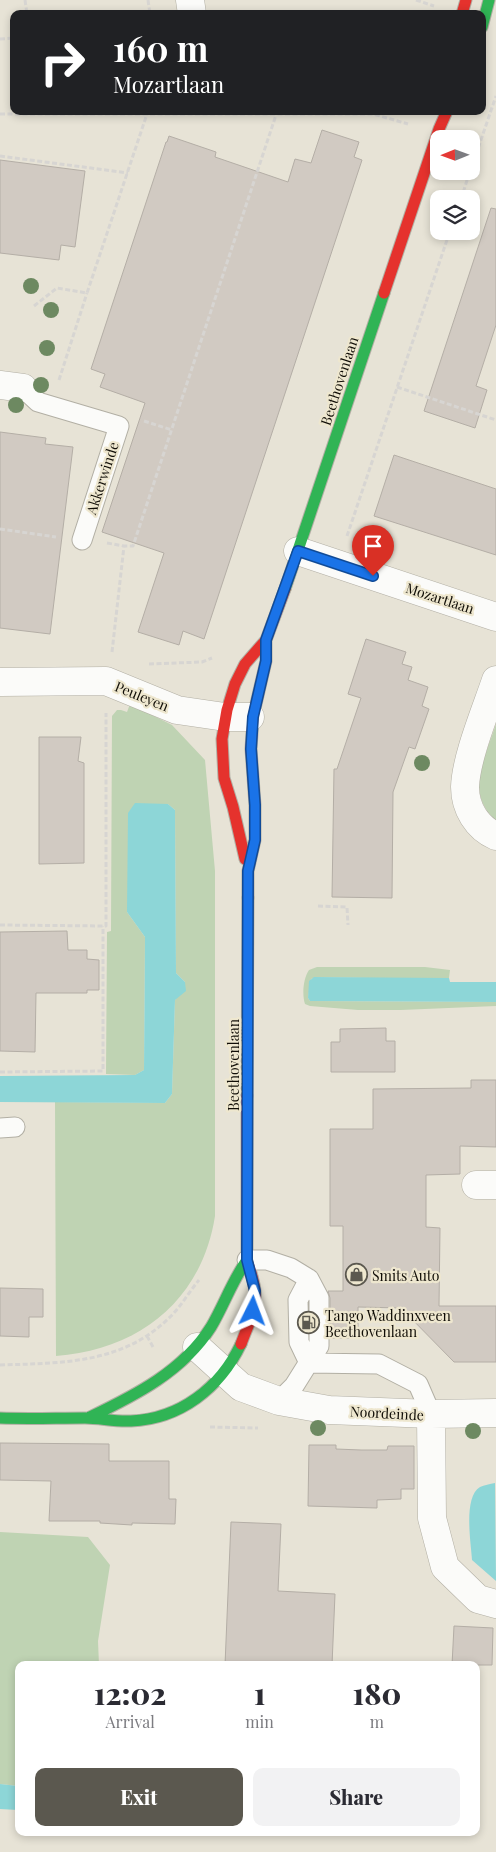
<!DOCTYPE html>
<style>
:root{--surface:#fff;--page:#f2f2f3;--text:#2b2b33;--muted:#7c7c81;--accent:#5b584f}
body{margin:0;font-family:"Playfair Display",serif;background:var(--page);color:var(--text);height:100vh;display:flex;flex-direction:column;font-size:19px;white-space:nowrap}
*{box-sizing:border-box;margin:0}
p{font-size:16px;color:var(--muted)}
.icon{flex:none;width:28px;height:28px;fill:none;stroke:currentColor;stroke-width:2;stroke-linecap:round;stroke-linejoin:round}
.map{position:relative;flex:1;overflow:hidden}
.panel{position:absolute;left:15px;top:1661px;width:465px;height:175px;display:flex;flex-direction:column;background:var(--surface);border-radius:10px;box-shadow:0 2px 8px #0003}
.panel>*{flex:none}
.top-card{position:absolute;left:10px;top:10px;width:476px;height:105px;border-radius:10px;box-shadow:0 2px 8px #0003;background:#202124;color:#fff;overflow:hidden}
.needle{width:32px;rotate:269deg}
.tools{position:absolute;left:430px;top:130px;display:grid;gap:10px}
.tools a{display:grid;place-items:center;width:50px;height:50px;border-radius:10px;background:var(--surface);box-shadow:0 2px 8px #0003;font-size:25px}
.pin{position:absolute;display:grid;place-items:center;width:42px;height:42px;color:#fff;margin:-51px -21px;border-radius:50% 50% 50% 0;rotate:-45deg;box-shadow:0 0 5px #0007}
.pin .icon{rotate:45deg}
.me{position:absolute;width:55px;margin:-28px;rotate:3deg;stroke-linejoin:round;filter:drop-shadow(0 0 4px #0008)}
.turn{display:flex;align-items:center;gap:18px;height:105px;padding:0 20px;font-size:22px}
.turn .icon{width:65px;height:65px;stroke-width:2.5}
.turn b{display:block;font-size:35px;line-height:42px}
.eta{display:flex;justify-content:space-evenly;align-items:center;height:85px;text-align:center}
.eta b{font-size:30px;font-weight:800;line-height:35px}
.cta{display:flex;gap:10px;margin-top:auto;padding:10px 20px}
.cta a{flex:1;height:58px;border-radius:10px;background:var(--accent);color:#fff;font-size:20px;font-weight:800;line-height:58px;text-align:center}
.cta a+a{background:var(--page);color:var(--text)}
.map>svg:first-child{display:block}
.green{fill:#bfd3b3}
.water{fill:#8dd6d7}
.building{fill:#d1cac2;stroke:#b4aea6}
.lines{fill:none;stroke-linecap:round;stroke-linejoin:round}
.lane-casing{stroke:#b2afa4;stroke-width:21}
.street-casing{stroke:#b2afa4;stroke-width:29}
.fast-casing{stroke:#b2afa4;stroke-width:13}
.slow-casing{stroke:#b2afa4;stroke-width:13}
.jam-casing{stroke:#b2afa4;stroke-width:13}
.path{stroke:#d7d5d2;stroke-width:3;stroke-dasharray:5 2.5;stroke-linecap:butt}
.lane{stroke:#fbfbf9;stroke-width:19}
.street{stroke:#fbfbf9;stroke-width:28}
.fast{stroke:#30b455;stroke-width:11}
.slow{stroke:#ff9f0a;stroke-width:11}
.jam{stroke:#e5322d;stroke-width:11}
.tree{fill:#6d8961}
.route-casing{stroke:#114b97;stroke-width:12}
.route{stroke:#1a73e8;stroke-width:9}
.labels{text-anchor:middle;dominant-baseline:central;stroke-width:4.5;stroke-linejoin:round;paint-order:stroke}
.street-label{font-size:14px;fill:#100d06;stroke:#eee7cf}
.poi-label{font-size:14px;fill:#100d06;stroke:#eee7cf;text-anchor:start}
</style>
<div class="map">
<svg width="496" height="1852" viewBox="0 0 496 1852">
<rect width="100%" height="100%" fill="#e7e3d6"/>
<!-- green -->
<path class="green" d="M130,704L172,725L205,760L215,871V1216C202,1300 139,1350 56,1356L55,1102L165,1103L172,1094L175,1000L185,982L176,973L175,810L168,804L127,912L145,937L144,1070L135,1075L106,1074L107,932L111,931L112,716L117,710H121L127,712Z
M496,724V821C464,791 485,759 496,724Z
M317,967H425L450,970L449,978L421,979L318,977L311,979L308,998L310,1001L496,1002V1006L401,1010H358L310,1006L305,1004C302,995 303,979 309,970Z
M0,1532L88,1537L110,1565L98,1641L99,1665H19V1786L0,1784Z"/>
<!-- water -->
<path class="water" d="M135,803L168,804L175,810L176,973L185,982L186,991L175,1000L172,1094L165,1103L0,1102V1076L135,1075L144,1070L145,937L127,912L128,813Z
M314,977L449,978L450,982H496V1002L310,1001L308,998L309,981Z
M495,1483L496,1581L472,1560C471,1543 463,1497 480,1487C484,1485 490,1484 495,1483Z
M0,1784L18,1786V1810L0,1809Z"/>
<!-- building -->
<path class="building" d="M322,130L359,142L354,157L362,160L204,639L183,631L179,645L138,632L164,553L102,532L145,403L100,387L105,374L91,369L166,142H167L169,136L216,152L215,157L288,182L295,159L311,163Z
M0,160L85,171L75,247L61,245L59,260L0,253Z
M491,208L496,209V325L476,386L487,390L475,428L424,411Z
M0,432L46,438L45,444L73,447L50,634L0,628Z
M394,455L496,489V555L374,516Z
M366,639L406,652L402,664L412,667L408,680L428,687L422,706L429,709L415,749L409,747L393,792L392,898L332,897L334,769H337L361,698L348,694Z
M39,737H81L78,761L84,763V863L39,864Z
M67,931L68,950H87V959L99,960V990H87V993H36L35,1052L0,1051V932Z
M386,1028V1041H395V1072H331V1042H340V1029Z
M471,1080H496V1147L460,1146V1174L426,1175V1227L440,1228L439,1306H496V1362H454L401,1308L358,1307V1338H330V1298L328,1291H343V1226H330V1129H373V1089L471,1088Z
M0,1288L43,1289V1317H29V1337L0,1336Z
M0,1443L109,1444V1461H169V1499H176L175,1524L132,1523V1525L100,1523V1521H49L51,1481L0,1480Z
M309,1445H336V1449L361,1450H387L388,1446H414V1489H401V1499L377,1500V1508L308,1506Z
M231,1522L281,1524L278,1591L335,1594L332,1665H225Z
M454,1626L493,1628L492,1665H452Z"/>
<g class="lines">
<defs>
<path id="lane" d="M23,388L38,402L119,426L82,540
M0,1128L15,1127
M247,1260H267L291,1268L309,1279L319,1298V1346L294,1386L279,1401
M309,1279L298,1300L299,1342L309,1363L379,1364L418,1384L431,1414"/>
<path id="street" d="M190,0L192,14
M0,385L23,388
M298,551L496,617
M496,680C486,710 466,757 465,787C465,808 477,828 496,836
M0,682L106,681L177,710L225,717H250
M476,1185H496
M197,1347L241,1387L279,1401L329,1410L431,1414L496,1413
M431,1414L432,1518L445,1567L478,1599L496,1604"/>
<path id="fast" d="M482,27L489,0
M285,589L384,293
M90,1417C136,1395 183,1371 211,1327C224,1305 232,1281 247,1260
M0,1418C28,1419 56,1418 85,1418C100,1418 115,1422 131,1421C180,1419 220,1388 241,1344"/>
<path id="slow" d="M247,1096L248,898"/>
<path id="jam" d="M462,14L466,0
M384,293L439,129L447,111
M245,859L233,807L224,778L222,739L227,710L235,684L245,664L266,640
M248,898V871L255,840V805L251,749L253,717L266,661V640L285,589
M241,1344C247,1327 257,1309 255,1291C254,1280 250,1270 247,1260V1096"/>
</defs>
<!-- lane casing -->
<use href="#lane" class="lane-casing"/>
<!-- street casing -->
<use href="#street" class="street-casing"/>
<!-- fast casing -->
<use href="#fast" class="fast-casing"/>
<!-- slow casing -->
<use href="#slow" class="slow-casing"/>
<!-- jam casing -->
<use href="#jam" class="jam-casing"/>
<!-- path -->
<path class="path" d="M25,0L27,14
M148,0L150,14
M416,0L434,6
M0,39L14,38
M0,114H373L408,124
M0,156L128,173
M471,169L496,96
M461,199L470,171
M34,306L57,288L87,293L147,114
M59,380L87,293
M397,387L496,420
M144,421L172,430
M0,529L56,537
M347,536L450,231
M107,543L124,546
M112,652L124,546H133L276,115
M149,664L202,662L212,658
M318,906L347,907L348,925
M0,925L106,926V713
M0,1072L103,1071V926
M147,1336L153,1347
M0,1365C62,1363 121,1364 168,1319C180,1308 189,1292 199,1280
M210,1427L258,1428"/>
<!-- lane -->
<use href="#lane" class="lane"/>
<!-- street -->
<use href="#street" class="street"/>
<!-- fast -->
<use href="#fast" class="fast"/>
<!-- slow -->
<use href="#slow" class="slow"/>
<!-- jam -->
<use href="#jam" class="jam"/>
</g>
<!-- trees -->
<g class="tree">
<circle cx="31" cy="286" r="8"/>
<circle cx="51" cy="310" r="8"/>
<circle cx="47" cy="348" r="8"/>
<circle cx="41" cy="385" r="8"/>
<circle cx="16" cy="405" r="8"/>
<circle cx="422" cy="763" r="8"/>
<circle cx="318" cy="1428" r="8"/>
<circle cx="473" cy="1431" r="8"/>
</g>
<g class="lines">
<defs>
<path id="route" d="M253,1311L255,1291L247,1260L248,871L255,840V805L251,749L253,717L266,661V640L298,551L373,576"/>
</defs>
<!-- route casing -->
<use href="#route" class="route-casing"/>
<!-- route -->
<use href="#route" class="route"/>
</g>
<!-- icons -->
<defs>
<symbol id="shop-ring" viewBox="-11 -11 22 22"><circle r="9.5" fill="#eee7cf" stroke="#5b584f" stroke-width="1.5"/><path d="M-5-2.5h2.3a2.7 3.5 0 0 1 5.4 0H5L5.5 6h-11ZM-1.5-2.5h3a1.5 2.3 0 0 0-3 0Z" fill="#5b584f"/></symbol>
<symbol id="fuel-ring" viewBox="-11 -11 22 22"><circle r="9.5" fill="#eee7cf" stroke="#5b584f" stroke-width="1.5"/><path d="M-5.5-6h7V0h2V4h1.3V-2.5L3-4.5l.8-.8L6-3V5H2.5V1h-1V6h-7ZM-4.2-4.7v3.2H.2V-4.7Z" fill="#5b584f"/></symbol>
</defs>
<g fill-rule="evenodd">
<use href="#shop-ring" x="344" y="1262" width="25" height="25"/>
<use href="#fuel-ring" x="296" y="1310" width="25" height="25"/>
</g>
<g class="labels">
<!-- street labels -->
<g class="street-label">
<text transform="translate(339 381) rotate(-72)">Beethovenlaan</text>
<text transform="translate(102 478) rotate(-72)">Akkerwinde</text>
<text transform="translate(440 598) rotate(18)">Mozartlaan</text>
<text transform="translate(142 696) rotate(22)">Peuleyen</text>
<text transform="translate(233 1065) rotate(-90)">Beethovenlaan</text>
<text transform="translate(387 1413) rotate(3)">Noordeinde</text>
</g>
<!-- poi labels -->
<g class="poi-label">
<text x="372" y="1275">Smits Auto</text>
<text x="325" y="1315">Tango Waddinxveen<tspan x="325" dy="16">Beethovenlaan</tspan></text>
</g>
</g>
</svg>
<div class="tools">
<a><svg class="needle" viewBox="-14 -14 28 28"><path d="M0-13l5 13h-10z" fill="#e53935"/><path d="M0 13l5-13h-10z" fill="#7c7c81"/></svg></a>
<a><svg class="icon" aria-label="layers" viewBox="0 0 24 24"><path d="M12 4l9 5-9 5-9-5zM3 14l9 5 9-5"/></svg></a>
</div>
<div class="pin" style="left:373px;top:576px;background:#d93025"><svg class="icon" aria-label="arrive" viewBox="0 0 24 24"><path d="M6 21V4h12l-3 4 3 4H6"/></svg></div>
<svg class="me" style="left:253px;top:1311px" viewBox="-20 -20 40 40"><path d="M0-17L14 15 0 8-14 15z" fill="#1a73e8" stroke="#fff" stroke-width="4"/></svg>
<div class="top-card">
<div class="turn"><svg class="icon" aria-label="right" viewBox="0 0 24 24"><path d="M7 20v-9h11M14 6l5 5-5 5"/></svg><div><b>160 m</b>Mozartlaan</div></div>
</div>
<section class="panel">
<div class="eta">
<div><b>12:02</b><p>Arrival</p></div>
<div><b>1</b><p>min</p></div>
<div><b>180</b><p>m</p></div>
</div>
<div class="cta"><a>Exit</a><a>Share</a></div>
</section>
</div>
